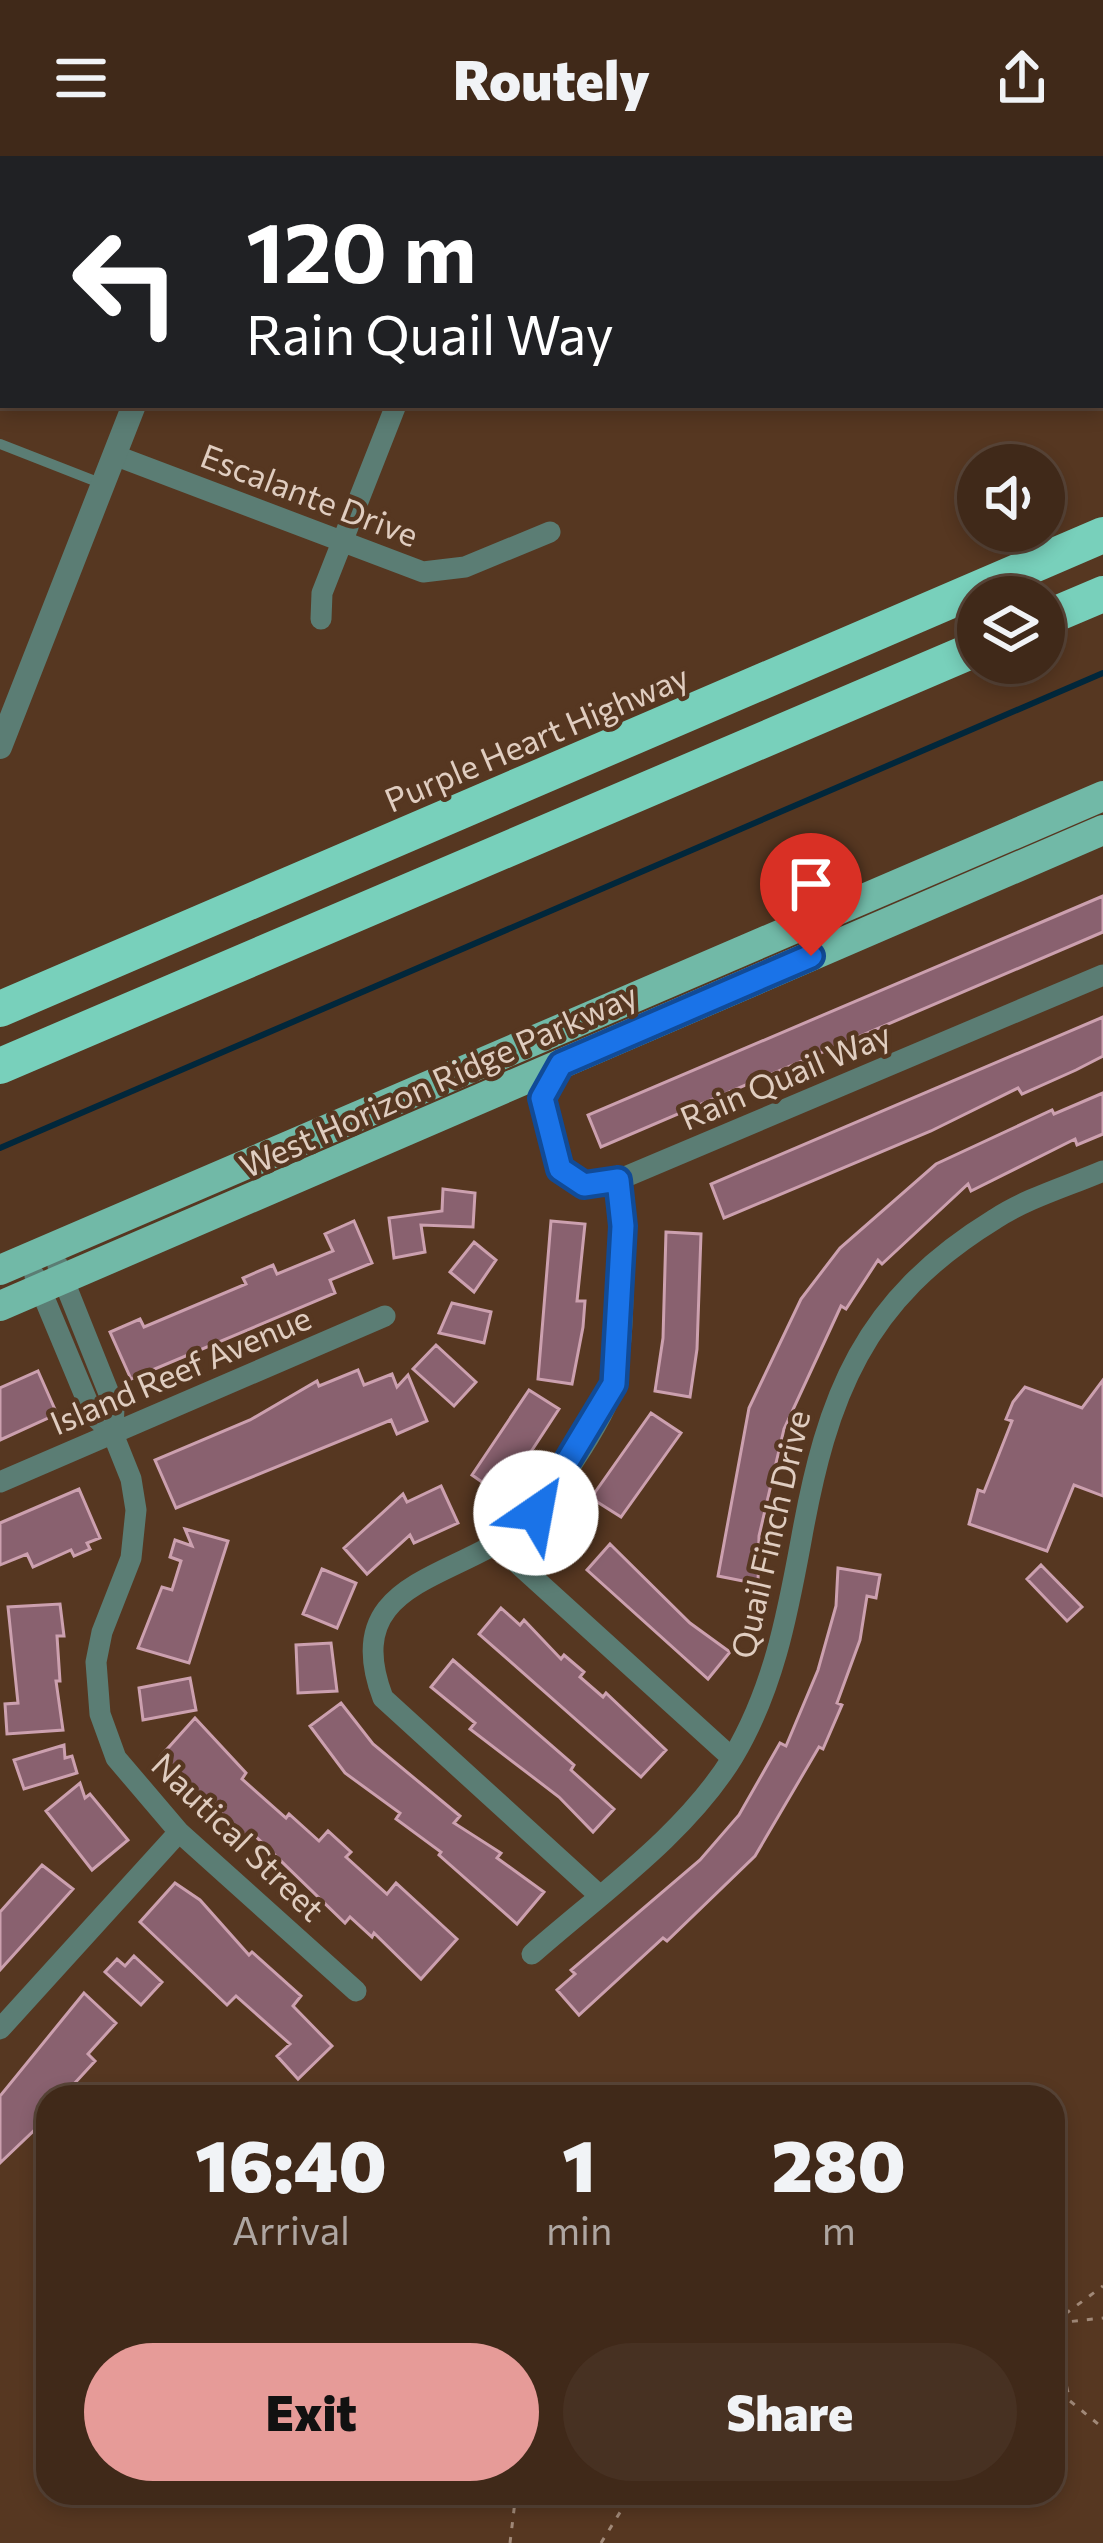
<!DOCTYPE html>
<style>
:root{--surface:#402919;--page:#473122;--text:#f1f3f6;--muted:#aea6a2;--line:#594538;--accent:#e69b98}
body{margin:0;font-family:Commissioner,sans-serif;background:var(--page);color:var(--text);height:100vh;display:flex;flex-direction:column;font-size:45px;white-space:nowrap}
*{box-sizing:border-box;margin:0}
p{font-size:39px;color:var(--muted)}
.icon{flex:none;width:66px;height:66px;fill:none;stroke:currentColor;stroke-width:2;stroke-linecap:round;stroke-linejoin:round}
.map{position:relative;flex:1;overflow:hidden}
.side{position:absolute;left:36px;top:1929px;width:1029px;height:420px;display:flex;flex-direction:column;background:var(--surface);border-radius:36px;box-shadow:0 6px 18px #0003,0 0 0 3px var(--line)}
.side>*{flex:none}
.hud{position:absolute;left:0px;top:0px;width:1104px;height:252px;box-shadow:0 6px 18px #0003,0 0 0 3px var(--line);background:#202124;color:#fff;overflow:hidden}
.fabs{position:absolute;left:957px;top:288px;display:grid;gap:24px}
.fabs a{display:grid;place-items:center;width:108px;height:108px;border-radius:50%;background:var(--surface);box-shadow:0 6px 18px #0003,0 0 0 3px var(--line);font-size:60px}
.pin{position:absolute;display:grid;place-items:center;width:102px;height:102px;color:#fff;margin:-123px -51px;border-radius:50% 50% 50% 0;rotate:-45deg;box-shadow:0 0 12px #0007}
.pin .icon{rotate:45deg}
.me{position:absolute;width:132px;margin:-66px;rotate:33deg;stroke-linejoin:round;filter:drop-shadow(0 0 9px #0008)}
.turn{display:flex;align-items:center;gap:42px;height:252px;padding:0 48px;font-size:54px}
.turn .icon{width:156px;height:156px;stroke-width:2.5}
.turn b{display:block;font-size:84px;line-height:102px}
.eta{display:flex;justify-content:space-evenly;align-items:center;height:204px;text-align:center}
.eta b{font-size:72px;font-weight:800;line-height:84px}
.cta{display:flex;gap:24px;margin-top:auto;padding:24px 48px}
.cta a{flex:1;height:138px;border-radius:72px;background:var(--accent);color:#111;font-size:48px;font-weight:800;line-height:138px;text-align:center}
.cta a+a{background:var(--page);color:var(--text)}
header{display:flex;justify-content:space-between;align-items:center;height:156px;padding:0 48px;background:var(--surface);font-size:54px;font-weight:800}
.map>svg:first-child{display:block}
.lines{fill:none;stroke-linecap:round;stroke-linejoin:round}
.stream{stroke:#01273b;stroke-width:6}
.building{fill:#89616f;stroke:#cca0af;stroke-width:3}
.path{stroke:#a18978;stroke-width:3;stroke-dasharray:6 9;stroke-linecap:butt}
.service{stroke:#5b7d74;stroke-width:10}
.minor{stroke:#5b7d74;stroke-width:21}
.tertiary{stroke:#5b7d74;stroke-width:24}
.primary{stroke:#71b9a7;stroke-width:30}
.motorway{stroke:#78d0bb;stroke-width:36}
.route-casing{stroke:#114b97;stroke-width:30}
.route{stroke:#1a73e8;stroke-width:21}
.labels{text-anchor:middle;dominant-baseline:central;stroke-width:9;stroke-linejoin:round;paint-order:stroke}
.street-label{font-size:33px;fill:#e0cdc0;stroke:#563721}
</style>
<header><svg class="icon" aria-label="menu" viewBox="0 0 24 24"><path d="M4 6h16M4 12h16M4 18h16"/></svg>Routely<svg class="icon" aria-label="share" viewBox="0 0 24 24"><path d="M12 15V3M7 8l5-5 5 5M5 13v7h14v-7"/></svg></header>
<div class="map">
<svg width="1103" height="2387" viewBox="0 0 1103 2387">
<rect width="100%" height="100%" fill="#563721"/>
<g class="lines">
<!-- stream -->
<path class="stream" d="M0,992L1103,517"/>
</g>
<!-- building -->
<path class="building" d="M1103,740V776L601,991L588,959Z
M1103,861V900L1076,914L1022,938L1018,932L931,975L724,1062L711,1028Z
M1103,937V978L1077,989L1075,983L971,1035L968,1028L882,1108L878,1104L846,1153L841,1150L784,1273L759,1380L758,1428L718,1420L749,1252L801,1143L840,1092L936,1008L1052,954L1054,958Z
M443,1033L475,1037L473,1071L421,1069L425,1096L394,1102L389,1062L442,1055Z
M354,1065L372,1107L330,1124L335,1137L131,1223L110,1176L140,1163L144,1171L246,1128L243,1122L273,1109L277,1118L333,1095L325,1078Z
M551,1065L585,1068L577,1145H585L583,1171L572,1228L538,1223Z
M666,1076L701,1078L697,1193L690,1241L655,1235L663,1182Z
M474,1086L496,1104L474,1136L450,1116Z
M452,1147L491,1156L484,1187L439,1177Z
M436,1189L476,1226L454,1250L413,1213Z
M358,1214L364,1229L392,1218L397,1231L408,1219L427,1265L397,1278L391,1264L176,1352L155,1304L250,1264L317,1225L319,1230Z
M38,1215L57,1258L0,1284V1232Z
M1103,1224V1340L1074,1329L1047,1395L969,1368L978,1334L984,1336L1012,1265L1006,1263L1013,1246L1025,1231L1082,1252Z
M529,1234L559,1253L502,1340L472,1319Z
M651,1257L681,1277L621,1361L591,1342Z
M441,1330L458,1367L414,1387L410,1379L367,1418L344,1392L403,1338L407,1346Z
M79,1333L100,1382L87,1387L90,1393L74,1400L71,1394L33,1411L27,1398L0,1409V1367Z
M185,1373L228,1385L189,1507L138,1492L162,1431L172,1434L181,1405L170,1401L175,1384L192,1390Z
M610,1388L690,1467L730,1496L708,1523L587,1414Z
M1041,1409L1082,1451L1067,1465L1027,1423Z
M838,1412L880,1419L876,1442L867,1440L860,1484L837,1547L842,1549L823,1593L819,1591L755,1700L667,1785L663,1782L579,1859L557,1834L575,1818L571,1814L700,1704L739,1659L780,1587L786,1590L818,1514L836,1450Z
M322,1413L356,1427L337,1472L303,1458Z
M60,1448L64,1480H57L60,1525H56L63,1574L7,1578L5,1548L18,1547L8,1451Z
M501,1452L520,1469L524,1464L561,1503L564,1499L584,1516L580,1521L603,1541L606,1537L666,1594L641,1621L479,1478Z
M331,1487L337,1535L298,1537L296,1489Z
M453,1504L574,1609L571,1614L614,1653L593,1676L559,1641L470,1573L475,1567L431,1531Z
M190,1522L196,1554L143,1564L139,1532Z
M341,1547L373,1588L460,1660L454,1667L501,1697L497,1702L544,1736L517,1768L439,1699L441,1696L396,1663L400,1657L345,1617L310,1570Z
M195,1562L246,1617L242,1623L286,1662L289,1658L319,1685L328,1675L351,1696L346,1701L387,1738L396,1727L457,1783L421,1823L374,1777L372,1781L350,1761L345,1767L251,1676L247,1681L160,1601Z
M64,1589L65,1602L72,1600L77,1617L24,1633L14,1604Z
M80,1627L85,1642L90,1638L128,1684L92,1714L46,1655Z
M42,1709L73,1733L0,1814V1756Z
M175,1727L200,1744L249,1799L252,1796L301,1840L293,1850L332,1890L298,1923L277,1900L290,1888L236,1840L227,1849L140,1766Z
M134,1800L162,1826L141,1849L105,1816L117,1803L125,1810Z
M84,1837L116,1867L88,1898L95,1905L62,1941H48V1961L0,2007V1940Z"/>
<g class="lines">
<!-- path -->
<path class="path" d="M1053,2167L1103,2130
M1057,2167L1103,2162
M1053,2172L1070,2245L1103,2272
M510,2387L516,2337
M601,2387L632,2337"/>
<!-- service -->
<path class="service" d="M0,288L100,327"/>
<!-- minor -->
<path class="minor" d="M871,0L879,3
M952,3L954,0
M1101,90H1103
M114,299L423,416L465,411L550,376
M321,463L322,437L396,249
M542,942L560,1013L584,1029L618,1024L1103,819
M58,1110L114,1250L113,1278
M35,1120L93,1259L113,1278L131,1323L136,1354L131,1402L102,1476L96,1506L100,1558L116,1602L179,1676L356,1835
M0,1326L385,1160
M495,1387L732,1602
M599,1739L383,1542C339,1426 450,1425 518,1373C547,1350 605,1264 614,1228C627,1176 624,1078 618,1024
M532,1798C600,1738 685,1679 733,1601C773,1534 787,1461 801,1385C827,1239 863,1144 995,1063C1027,1042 1068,1030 1103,1015
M0,1873L179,1676"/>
<!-- tertiary -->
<path class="tertiary" d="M232,3L233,0
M0,591L134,249"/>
<!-- primary -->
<path class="primary" d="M0,1114L1103,640
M0,1150L1103,674"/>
<!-- motorway -->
<path class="motorway" d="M1044,463L1103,438
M0,853L1103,379
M0,910L978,492"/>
</g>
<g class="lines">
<defs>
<path id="route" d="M536,1357L614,1228L623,1070L618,1024L584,1029L560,1013L542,942L561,908L811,800"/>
</defs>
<!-- route casing -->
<use href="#route" class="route-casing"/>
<!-- route -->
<use href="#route" class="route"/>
</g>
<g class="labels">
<!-- street labels -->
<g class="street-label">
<text transform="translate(310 338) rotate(21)">Escalante Drive</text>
<text transform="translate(536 581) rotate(-23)">Purple Heart Highway</text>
<text transform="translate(785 919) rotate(-23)">Rain Quail Way</text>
<text transform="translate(438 923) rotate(-24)">West Horizon Ridge Parkway</text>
<text transform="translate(180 1213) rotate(-23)">Island Reef Avenue</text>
<text transform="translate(769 1378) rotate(-77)">Quail Finch Drive</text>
<text transform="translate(239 1680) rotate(44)">Nautical Street</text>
</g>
</g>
</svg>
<div class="fabs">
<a><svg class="icon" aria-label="sound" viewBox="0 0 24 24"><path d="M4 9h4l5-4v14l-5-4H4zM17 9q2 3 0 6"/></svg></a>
<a><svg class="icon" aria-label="layers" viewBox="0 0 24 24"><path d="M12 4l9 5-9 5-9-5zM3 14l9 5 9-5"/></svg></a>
</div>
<div class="pin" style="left:811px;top:800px;background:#d93025"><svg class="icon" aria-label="arrive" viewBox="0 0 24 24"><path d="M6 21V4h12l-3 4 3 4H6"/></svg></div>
<svg class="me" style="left:536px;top:1357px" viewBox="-20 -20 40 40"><circle r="19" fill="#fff"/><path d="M0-13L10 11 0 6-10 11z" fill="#1a73e8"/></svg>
<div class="hud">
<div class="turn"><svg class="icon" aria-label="left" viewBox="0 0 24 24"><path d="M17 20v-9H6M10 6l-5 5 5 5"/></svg><div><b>120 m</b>Rain Quail Way</div></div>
</div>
<section class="side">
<div class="eta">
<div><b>16:40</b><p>Arrival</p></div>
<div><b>1</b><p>min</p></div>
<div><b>280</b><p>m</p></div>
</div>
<div class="cta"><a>Exit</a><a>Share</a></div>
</section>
</div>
